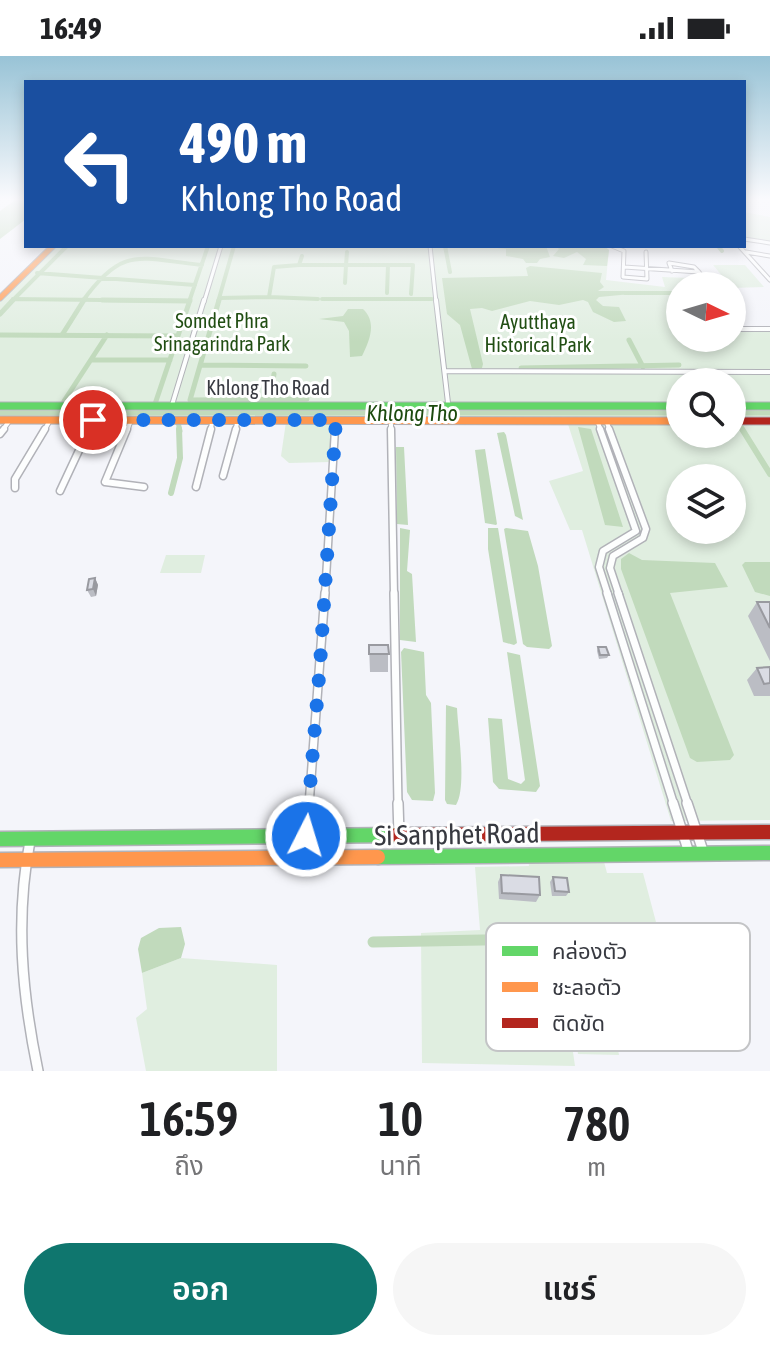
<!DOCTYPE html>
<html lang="th">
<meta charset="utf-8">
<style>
:root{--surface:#fff;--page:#f6f6f6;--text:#202124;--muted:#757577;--accent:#0f766e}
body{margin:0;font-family:"Asap Condensed","Noto Sans Thai",sans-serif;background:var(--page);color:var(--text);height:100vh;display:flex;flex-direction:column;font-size:30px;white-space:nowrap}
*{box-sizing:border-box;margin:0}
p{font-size:26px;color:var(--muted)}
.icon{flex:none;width:44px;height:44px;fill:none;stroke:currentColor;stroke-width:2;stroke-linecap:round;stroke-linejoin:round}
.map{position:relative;height:1015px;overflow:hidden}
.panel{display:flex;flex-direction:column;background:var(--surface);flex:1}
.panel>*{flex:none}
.banner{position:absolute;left:24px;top:24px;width:722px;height:168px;border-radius:0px;box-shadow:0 4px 12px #0003;background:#1a4fa0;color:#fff;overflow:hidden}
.needle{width:52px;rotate:95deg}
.buttons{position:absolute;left:666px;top:216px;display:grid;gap:16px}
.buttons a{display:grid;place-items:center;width:80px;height:80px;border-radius:50%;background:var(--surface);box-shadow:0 4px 12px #0003;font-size:40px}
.pin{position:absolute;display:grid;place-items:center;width:68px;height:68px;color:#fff;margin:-34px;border:4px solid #fff;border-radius:50%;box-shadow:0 2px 8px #0007}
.me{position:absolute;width:88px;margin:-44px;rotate:5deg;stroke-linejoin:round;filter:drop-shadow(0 0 6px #0008)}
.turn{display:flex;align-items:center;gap:28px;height:168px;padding:0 24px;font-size:36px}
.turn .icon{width:104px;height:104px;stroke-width:2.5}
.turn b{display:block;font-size:56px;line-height:68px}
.eta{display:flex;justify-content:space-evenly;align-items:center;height:136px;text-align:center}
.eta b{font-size:48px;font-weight:600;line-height:56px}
.cta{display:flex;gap:16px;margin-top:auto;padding:16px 24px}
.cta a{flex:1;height:92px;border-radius:48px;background:var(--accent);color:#fff;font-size:32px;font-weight:600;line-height:92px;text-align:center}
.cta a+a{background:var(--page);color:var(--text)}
.status{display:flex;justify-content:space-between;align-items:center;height:56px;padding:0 40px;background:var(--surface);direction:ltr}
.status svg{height:22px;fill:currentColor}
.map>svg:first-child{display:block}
.green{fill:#e0eee0;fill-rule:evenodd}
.water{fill:#c1dabc}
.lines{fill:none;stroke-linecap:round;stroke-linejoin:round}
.canal-far3{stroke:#c1dabc;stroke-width:4}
.canal-far2{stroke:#c1dabc;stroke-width:5}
.canal-far1{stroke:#c1dabc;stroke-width:6}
.canal{stroke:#c1dabc;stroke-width:11}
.street-far4-casing{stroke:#b1b2b8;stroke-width:5}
.street-far3-casing{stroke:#b1b2b8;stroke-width:6}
.street-far2-casing{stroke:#b1b2b8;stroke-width:9}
.street-far1-casing{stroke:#b1b2b8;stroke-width:10}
.street-casing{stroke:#b1b2b8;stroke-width:12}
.fast-far1-casing{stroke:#b1b2b8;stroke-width:9}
.fast-casing{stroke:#b1b2b8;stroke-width:17}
.slow-far2-casing{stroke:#b1b2b8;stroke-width:7}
.slow-far1-casing{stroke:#b1b2b8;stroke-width:9}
.slow-casing{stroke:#b1b2b8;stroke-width:17}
.jam-far1-casing{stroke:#b1b2b8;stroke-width:9}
.jam-casing{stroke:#b1b2b8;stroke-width:17}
.street-far4{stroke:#fdfefe;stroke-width:3}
.street-far3{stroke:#fdfefe;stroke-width:4}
.street-far2{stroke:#fdfefe;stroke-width:6}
.street-far1{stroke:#fdfefe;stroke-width:7}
.street{stroke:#fdfefe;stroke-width:9}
.fast-far1{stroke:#63d668;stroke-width:7}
.fast{stroke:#63d668;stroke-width:14}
.slow-far2{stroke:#ff974d;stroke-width:5}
.slow-far1{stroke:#ff974d;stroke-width:7}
.slow{stroke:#ff974d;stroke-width:14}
.jam-far1{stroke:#b3261e;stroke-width:7}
.jam{stroke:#b3261e;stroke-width:14}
.wall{fill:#bbbdc4}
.shaded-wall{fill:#999aa0}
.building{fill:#dadce4;stroke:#999aa0;stroke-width:2}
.route{stroke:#1a73e8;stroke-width:14;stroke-dasharray:0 25.2}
.labels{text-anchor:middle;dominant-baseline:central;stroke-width:6;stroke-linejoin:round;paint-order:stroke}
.far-park-label{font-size:20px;fill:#214e13;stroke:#fff}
.far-street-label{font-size:20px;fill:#373940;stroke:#fff}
.far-water-label{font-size:22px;font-style:italic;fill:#1c4a0e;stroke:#fff}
.near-street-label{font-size:28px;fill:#373940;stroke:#fff}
.key{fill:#fff;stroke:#c3c4c6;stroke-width:2}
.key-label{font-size:22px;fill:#373940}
</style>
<div class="status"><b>16:49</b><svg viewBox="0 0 49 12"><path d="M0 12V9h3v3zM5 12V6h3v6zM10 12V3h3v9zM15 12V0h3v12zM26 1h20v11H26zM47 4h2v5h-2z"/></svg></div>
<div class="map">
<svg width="770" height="1015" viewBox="0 0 770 1015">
<rect width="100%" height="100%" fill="#f4f5fa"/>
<!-- green -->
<path class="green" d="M744,156L770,161V186L744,182Z
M57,190H604L609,194L606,224L665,231L662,221L689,222L694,230H680V282H732V269L736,275H770V764L671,765L582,474H570L549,425L583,415L566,362H0V246ZM680,326H732V378H680ZM680,422H732V474H680Z
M713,209H745L764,231L732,232Z
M286,366H333L330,406L289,407L281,400Z
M166,499H205L201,517H160Z
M603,802L607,817H643L669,915L604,914L619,999L578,998L572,954H567L575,1010L422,1007L421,877L480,874L475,811L529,810L528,803Z
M181,902L277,909V1015H146L136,962L147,953L142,917Z"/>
<!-- water -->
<path class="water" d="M15,144H26V163L0,183V155Z
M479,190H546L550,201L540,203L537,207H526L523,203L506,200V193Z
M555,190H604L609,194L607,210L583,209L586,203L577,196L564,202L553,200L559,193Z
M530,210L602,217L600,226L604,231L598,235H631V238L599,241L596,244L603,250L619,251L626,265L614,266L593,256L588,246L583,244L559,249L530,245L492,255L482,252L470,253L483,308L482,312L472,313L460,269L447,258L442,222L528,220L526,212Z
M348,253H363C377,266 370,284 362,300L350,301L349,275L344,266L319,263L343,260Z
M578,371L591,373L623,471L605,469Z
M504,376L506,379L523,464L515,460L497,377Z
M396,391H404L408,469L397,468Z
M485,393L497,468L496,469L485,467L475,394Z
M400,472L410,474L407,515L412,518L416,586L400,584Z
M488,472H498L517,587L514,589L503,586L488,493Z
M506,472L528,475L538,510L552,590L549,593L527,591L523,588L504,473Z
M629,497L642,504L715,507L728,531L670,537L734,699L730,704L697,706L690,702L621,513V503Z
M745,506H770V540L755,536L742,509Z
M404,592L424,596L426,639L431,647L435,737L433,745L412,744L407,736L401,596Z
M507,596L520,599L540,730L536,736L499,733L493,726L488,662L502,663L508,723L521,728L525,724Z
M446,649L457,652C458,674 467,732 456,749L447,748L445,744Z
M181,871L185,888L181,902L142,917L138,893L141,882L159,872Z"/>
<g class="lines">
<!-- canal-far3 -->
<path class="canal-far3" d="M445,190L450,216
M718,190L722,195
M302,200L299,209L274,211L269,241L318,243
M299,209H346L347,196
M37,217L195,229
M345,227L346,209H413L411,238
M387,237L388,209
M625,237H680
M219,242L269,241
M13,243L190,245
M322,243H432
M11,246L67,190
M82,246C123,188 140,203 202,209
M189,246L208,190
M218,246L234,190"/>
<!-- canal-far2 -->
<path class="canal-far2" d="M102,244L190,245
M219,244L190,344L307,343
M0,258L13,244
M0,279L178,280
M62,279L84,244
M629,284L643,311
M91,304H170
M200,309L306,310
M521,312L679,309
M270,343L274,318
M64,345L107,279
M155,348L190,244
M0,357H680
M732,357H770
M178,366L180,375
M741,371L743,375"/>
<!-- canal-far1 -->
<path class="canal-far1" d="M742,373L770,418
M171,437L180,402L179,373"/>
<!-- canal -->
<path class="canal" d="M373,886L643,881"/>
<defs>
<path id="street-far4" d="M744,183L770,187
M430,190L436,246
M612,190L624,195L623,221L647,223L646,196
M739,190L770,224
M746,196L770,200
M624,211L699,216L708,230
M672,215L669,207L694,211L699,216
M204,246L221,190"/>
<path id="street-far3" d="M436,244L450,364
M732,265L738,273H770
M445,315L770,316
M172,349L204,244
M391,364V375
M597,364L601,375
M606,364L610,375
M2,375L10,364
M44,375L50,364
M88,375L93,364
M127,375L131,364
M210,375L213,364
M235,375L238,364
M335,375L336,364"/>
<path id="street-far2" d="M127,373L105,426L144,431
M391,373L394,539
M600,373L636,475L603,495L599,511L608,539
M609,373L646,473L643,482L613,500L610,512L619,539
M0,378L4,373
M223,420L236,373
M196,431L211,373
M15,432V423L45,373
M60,435L89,373
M325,539L335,373"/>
<path id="street-far1" d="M394,537L398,749
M607,537L674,749
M618,537L688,749
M309,749L325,537"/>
<path id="street" d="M398,747L399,779
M673,747L689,797
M687,747L703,795
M306,780L309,747
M30,785C15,863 22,938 38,1015"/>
<path id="fast-far1" d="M0,350H680
M732,350H770"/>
<path id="fast" d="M0,783L396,779
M378,801L770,797"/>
<path id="slow-far2" d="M0,242L53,190"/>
<path id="slow-far1" d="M0,364L680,365"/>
<path id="slow" d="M0,804L378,801"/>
<path id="jam-far1" d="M732,365H770"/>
<path id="jam" d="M396,779L770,776"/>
</defs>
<!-- street-far4 casing -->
<use href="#street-far4" class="street-far4-casing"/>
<!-- street-far3 casing -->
<use href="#street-far3" class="street-far3-casing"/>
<!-- street-far2 casing -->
<use href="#street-far2" class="street-far2-casing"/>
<!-- street-far1 casing -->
<use href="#street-far1" class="street-far1-casing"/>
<!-- street casing -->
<use href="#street" class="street-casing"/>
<!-- fast-far1 casing -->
<use href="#fast-far1" class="fast-far1-casing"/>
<!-- fast casing -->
<use href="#fast" class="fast-casing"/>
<!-- slow-far2 casing -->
<use href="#slow-far2" class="slow-far2-casing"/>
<!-- slow-far1 casing -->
<use href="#slow-far1" class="slow-far1-casing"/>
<!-- slow casing -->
<use href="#slow" class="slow-casing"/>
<!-- jam-far1 casing -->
<use href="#jam-far1" class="jam-far1-casing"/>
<!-- jam casing -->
<use href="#jam" class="jam-casing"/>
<!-- street-far4 -->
<use href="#street-far4" class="street-far4"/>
<!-- street-far3 -->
<use href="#street-far3" class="street-far3"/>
<!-- street-far2 -->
<use href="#street-far2" class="street-far2"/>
<!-- street-far1 -->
<use href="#street-far1" class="street-far1"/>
<!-- street -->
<use href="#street" class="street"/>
<!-- fast-far1 -->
<use href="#fast-far1" class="fast-far1"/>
<!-- fast -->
<use href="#fast" class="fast"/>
<!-- slow-far2 -->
<use href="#slow-far2" class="slow-far2"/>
<!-- slow-far1 -->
<use href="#slow-far1" class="slow-far1"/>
<!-- slow -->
<use href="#slow" class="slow"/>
<!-- jam-far1 -->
<use href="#jam-far1" class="jam-far1"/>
<!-- jam -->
<use href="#jam" class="jam"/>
</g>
<!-- wall -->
<path class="wall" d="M95,522L98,529L96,540L91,541L87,534Z
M757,546H770V605L748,560Z
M369,589H388V616H370Z
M598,591L609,599L607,602L599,603L597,595Z
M770,611V640H754L747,624L757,612Z
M501,819L540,839L536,846L499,843L498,826Z
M553,821L569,836L566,840H552L550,826Z"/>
<!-- shaded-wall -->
<path class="shaded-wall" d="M95,522L98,529L96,540L93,533Z"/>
<!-- building -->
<path class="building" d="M95,522L93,533L87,534L89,523Z
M757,546H770V572Z
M369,589H388L389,598H369Z
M598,591H606L609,599H600Z
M770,611V627L764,628L757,612Z
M501,819L539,821L540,839L502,837Z
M553,821L567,822L569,836L555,835Z"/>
<!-- sky -->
<linearGradient id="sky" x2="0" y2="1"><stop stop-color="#98c3d6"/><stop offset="0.5" stop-color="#fafafd"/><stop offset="1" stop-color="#fafafd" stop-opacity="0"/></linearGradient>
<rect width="770" height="286" fill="url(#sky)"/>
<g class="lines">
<!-- route -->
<path class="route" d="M93,364H336L320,609L306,780"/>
</g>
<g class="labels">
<!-- far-park labels -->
<g class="far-park-label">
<text x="222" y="264">Somdet Phra<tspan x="222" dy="23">Srinagarindra Park</tspan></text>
<text x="538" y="265">Ayutthaya<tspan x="538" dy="23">Historical Park</tspan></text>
</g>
<!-- far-street labels -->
<g class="far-street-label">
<text x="268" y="331">Khlong Tho Road</text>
</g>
<!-- far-water labels -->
<g class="far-water-label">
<text x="412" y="357">Khlong Tho</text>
</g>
<!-- near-street labels -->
<g class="near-street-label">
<text transform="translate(457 778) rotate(-1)">Si Sanphet Road</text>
</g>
</g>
<!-- legend -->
<rect x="486" y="867" width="264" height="128" rx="12" class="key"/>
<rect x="502" y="890" width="36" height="10" fill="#63d668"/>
<rect x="502" y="926" width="36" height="10" fill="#ff974d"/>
<rect x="502" y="962" width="36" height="10" fill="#b3261e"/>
<g class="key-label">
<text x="552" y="903">คล่องตัว</text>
<text x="552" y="939">ชะลอตัว</text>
<text x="552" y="975">ติดขัด</text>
</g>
</svg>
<div class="buttons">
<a><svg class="needle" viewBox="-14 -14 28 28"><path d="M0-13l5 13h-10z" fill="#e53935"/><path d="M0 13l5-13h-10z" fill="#757577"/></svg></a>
<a><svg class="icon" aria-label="search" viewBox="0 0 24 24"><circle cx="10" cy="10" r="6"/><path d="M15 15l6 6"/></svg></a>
<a><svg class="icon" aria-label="layers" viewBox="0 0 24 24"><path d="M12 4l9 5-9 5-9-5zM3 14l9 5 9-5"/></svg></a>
</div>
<div class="pin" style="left:93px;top:364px;background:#d93025"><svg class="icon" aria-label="arrive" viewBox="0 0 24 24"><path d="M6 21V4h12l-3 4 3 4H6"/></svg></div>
<svg class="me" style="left:306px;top:780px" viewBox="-20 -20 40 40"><circle r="17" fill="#1a73e8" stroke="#fff" stroke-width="3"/><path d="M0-11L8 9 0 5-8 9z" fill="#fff"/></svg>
<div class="banner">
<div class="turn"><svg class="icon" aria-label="left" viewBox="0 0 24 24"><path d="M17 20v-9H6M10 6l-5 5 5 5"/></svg><div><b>490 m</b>Khlong Tho Road</div></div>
</div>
</div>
<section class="panel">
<div class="eta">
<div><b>16:59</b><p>ถึง</p></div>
<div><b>10</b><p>นาที</p></div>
<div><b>780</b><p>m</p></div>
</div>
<div class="cta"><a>ออก</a><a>แชร์</a></div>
</section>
